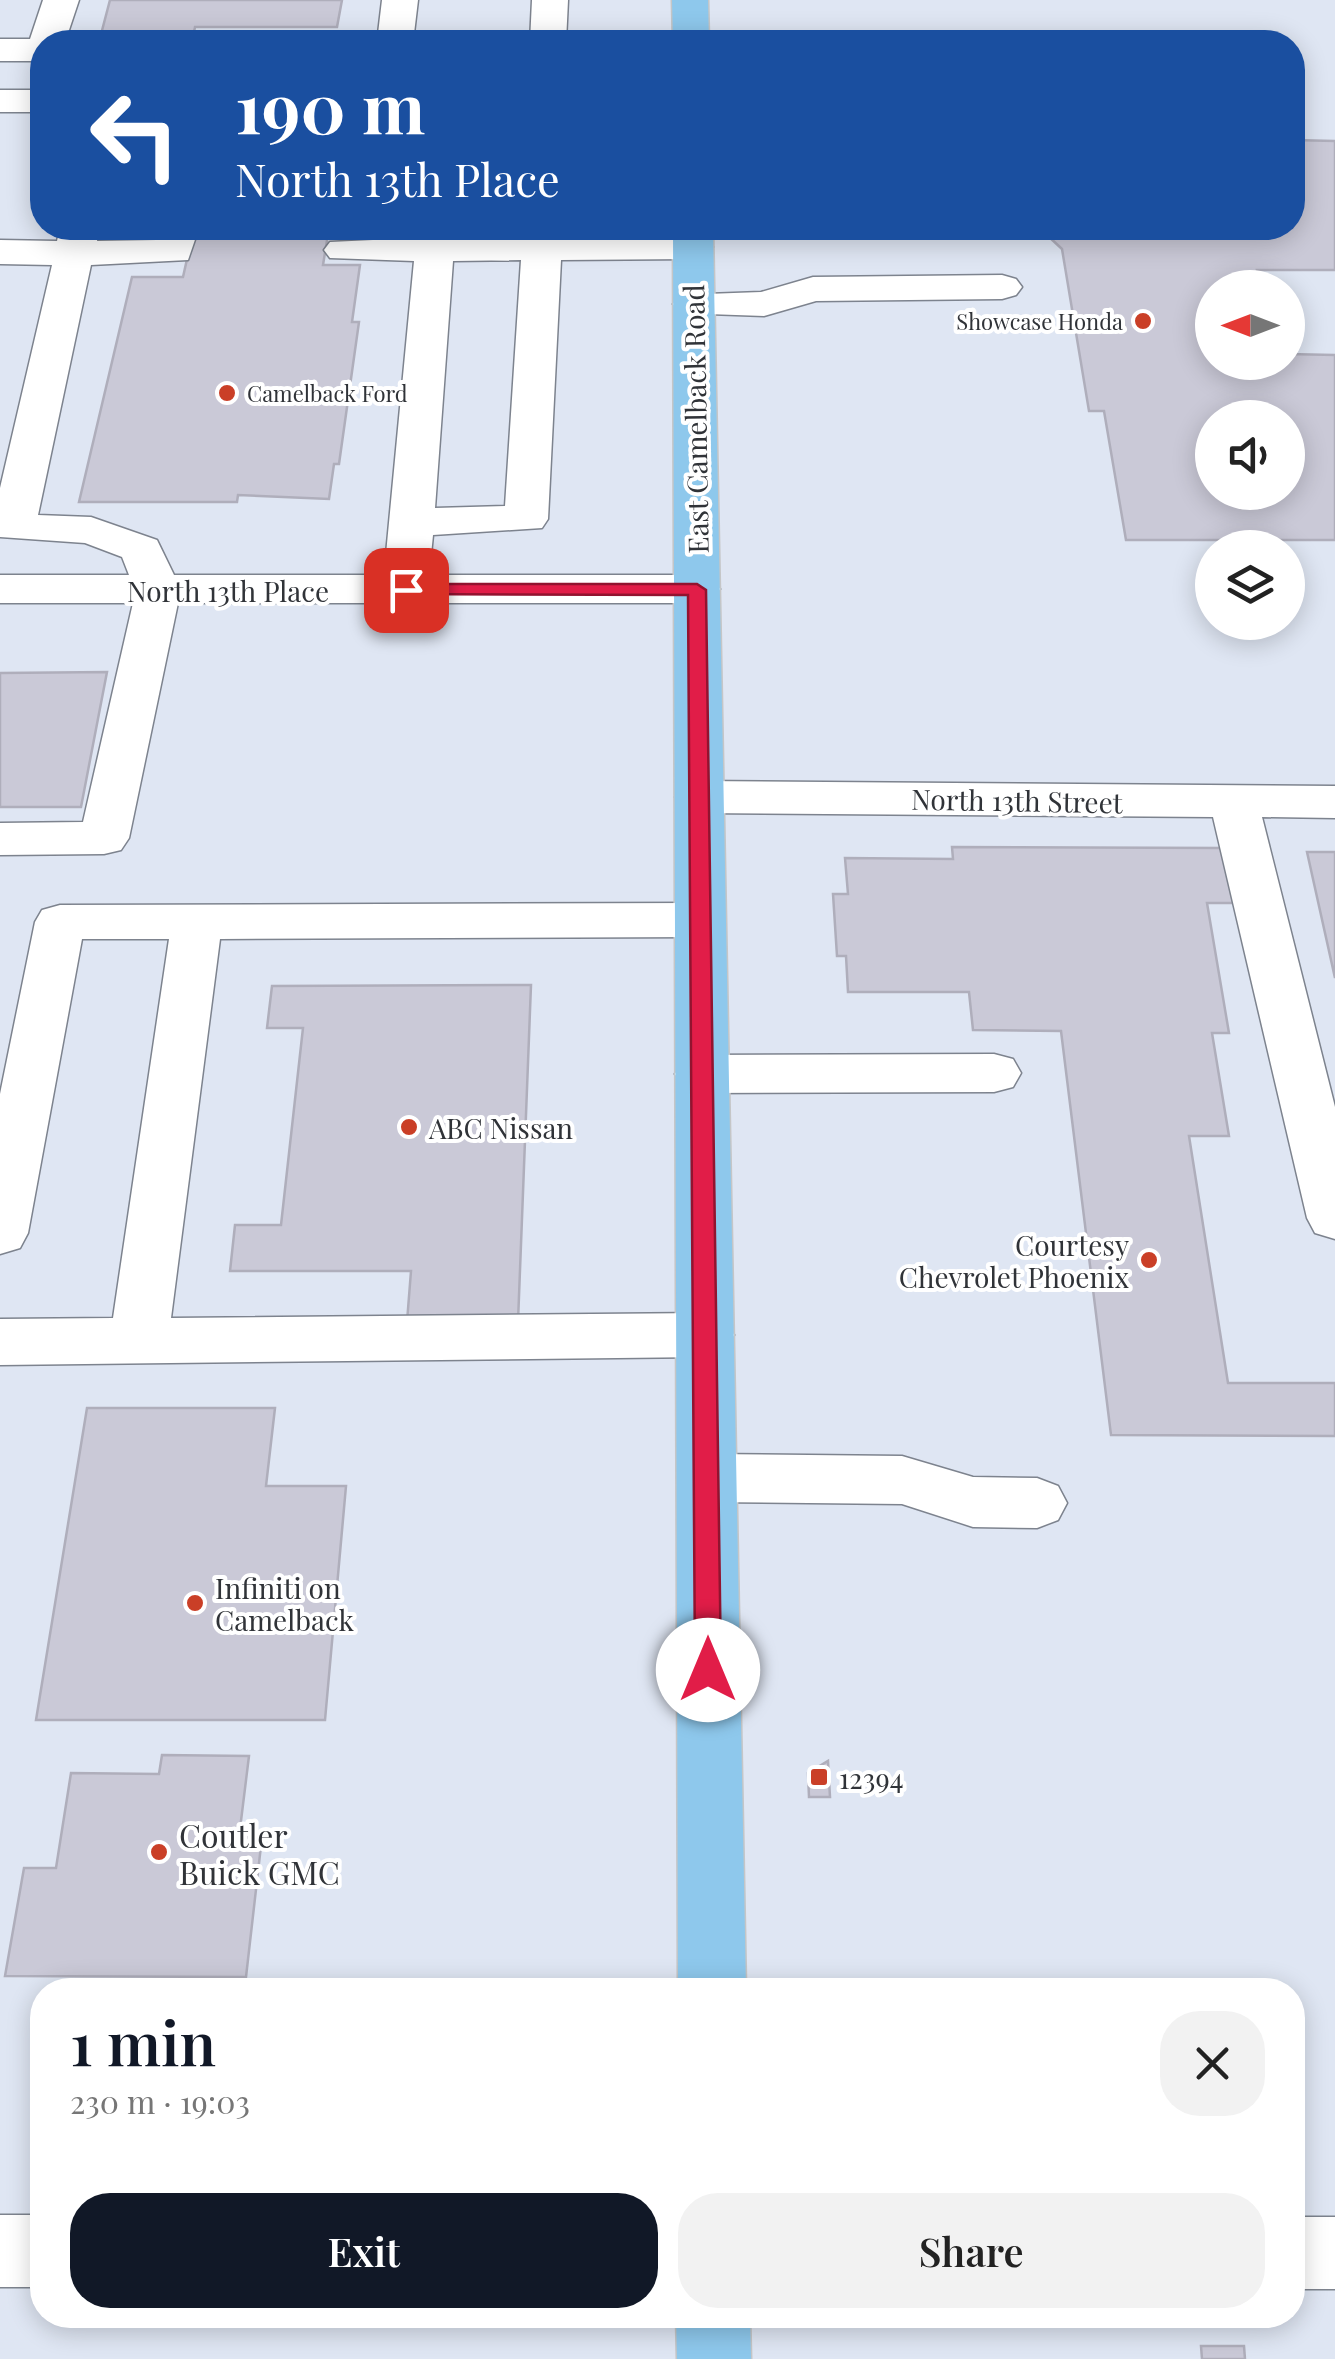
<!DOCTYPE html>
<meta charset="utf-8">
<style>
:root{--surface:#fff;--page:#f2f2f2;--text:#222;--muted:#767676;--accent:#111827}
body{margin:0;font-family:"Playfair Display",serif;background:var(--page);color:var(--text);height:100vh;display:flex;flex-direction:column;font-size:38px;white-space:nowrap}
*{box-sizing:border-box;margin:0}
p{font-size:32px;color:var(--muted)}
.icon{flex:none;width:55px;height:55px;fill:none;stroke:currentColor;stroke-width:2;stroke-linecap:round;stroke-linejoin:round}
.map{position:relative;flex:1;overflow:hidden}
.drawer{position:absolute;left:30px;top:1978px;width:1275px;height:350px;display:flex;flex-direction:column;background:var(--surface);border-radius:40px;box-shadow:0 5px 25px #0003}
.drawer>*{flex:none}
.banner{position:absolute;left:30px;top:30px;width:1275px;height:210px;border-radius:40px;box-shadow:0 5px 25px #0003;background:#1a4fa0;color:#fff;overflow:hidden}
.needle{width:65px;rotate:270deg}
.buttons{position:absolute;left:1195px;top:270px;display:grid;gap:20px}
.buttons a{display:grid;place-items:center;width:110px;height:110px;border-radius:50%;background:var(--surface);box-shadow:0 5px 25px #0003;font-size:50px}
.pin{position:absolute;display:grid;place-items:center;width:85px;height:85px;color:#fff;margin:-42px;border-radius:20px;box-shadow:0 5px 15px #0006}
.me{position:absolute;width:110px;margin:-55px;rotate:0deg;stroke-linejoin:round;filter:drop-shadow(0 0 8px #0008)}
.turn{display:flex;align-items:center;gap:35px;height:210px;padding:0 40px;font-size:45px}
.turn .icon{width:130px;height:130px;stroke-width:2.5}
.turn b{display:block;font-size:70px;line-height:85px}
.round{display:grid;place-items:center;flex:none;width:105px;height:105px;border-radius:40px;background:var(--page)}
.summary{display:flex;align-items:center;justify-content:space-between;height:170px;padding:0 40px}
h1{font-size:60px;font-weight:600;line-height:75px;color:var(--accent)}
.primary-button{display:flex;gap:20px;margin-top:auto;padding:20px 40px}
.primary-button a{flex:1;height:115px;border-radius:40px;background:var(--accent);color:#fff;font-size:40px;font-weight:600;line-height:115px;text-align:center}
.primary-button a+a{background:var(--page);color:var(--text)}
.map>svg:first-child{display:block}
.building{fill:#cac9d7;stroke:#afaebb;stroke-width:2.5;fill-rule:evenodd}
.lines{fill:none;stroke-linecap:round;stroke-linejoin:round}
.minor-casing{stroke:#7d838e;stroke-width:3}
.major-casing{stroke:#c5c6c7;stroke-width:3}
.minor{fill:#fff;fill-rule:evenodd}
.major{fill:#8ec8ec;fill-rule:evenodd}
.route{fill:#e11d48;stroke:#92132f;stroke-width:2.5}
.poi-dot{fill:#ca3f27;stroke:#fff;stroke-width:4}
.labels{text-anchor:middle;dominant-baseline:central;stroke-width:8;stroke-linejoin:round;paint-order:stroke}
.far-poi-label{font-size:22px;fill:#303338;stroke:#fff;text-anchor:end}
.street-label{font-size:28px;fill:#303338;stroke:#fff}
.poi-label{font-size:28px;fill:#303338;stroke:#fff;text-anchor:start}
.near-poi-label{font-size:32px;fill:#303338;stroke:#fff;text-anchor:start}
</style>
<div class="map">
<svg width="1335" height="2359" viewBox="0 0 1335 2359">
<rect width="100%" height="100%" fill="#dfe6f3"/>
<!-- building -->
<path class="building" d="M110,0H342L337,27H195L192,42H99Z
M1292,140L1335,141V270H1257L1261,288H1212V362H1288V354L1335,355V540H1126L1104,411H1089L1062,249L1048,236L1045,228H1292ZM1212,418H1288V492H1212Z
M194,228H329L323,265H360L352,322H359L339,464H334L329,499L238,495L237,502H79L132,277H183Z
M107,672L81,807H0V673Z
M952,847L1224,848L1233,903H1207L1229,1033H1212L1229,1136H1189L1228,1383H1335V1436L1111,1435L1061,1031L973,1030L969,992H848L846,956H837L833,894H848L845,858L953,859Z
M1307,852H1335V978Z
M531,985L518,1322H407L411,1271H230L235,1225H281L303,1028H267L272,986Z
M87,1408H275L266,1486H346L325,1720H36Z
M162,1755L249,1756L239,1837H262L246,1977L5,1976L24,1868H56L71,1773L159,1774Z
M828,1761L830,1797H809L808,1773Z
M1201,2346H1244L1245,2359H1202Z"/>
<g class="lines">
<defs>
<path id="minor" d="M43,0H79L65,42H42V61H0V39H30Z
M382,0H418L413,42H377Z
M532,0H568L566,42H530Z
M0,90H42V112H0Z
M60,228H99L97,241L157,240L160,228H199L188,260L91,265L38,515L91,517L157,540L174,575H384L414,261L330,258L324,250L330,242L416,238L417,228H455V237H523L524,228H562V236L693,235L707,239L713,247L707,255L693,259L561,260L548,519L542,528L433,535L429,575H697L713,579L720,589L713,599L697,603H178L129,838L121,850L104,854L0,855V823L83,822L133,603H0V575H129L122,557L85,543L0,537V488L52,265L0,264V240L57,241ZM521,260L505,506L435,508L453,261Z
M1002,275L1016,279L1022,287L1016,295L1002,299L816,301L764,316L679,313L673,304L679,295L761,292L813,277Z
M699,781L1335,786V818L1262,817L1335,1107V1239L1315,1233L1307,1218L1213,817L699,813L682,808L675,797L682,786Z
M700,903L718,908L725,920L718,932L700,937L220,939L171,1318L705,1313L725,1319L734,1335L725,1351L705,1357L0,1365V1319L113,1318L169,939H82L28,1233L20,1248L0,1254V1094L35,922L42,910L60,905Z
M994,1054L1013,1059L1021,1073L1013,1087L994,1092L702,1093L683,1088L675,1074L683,1060L702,1055Z
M707,1454L902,1456L973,1477L1037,1478L1058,1486L1067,1503L1058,1520L1037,1528L973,1527L902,1504L707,1502L686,1495L677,1478L686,1461Z
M0,2215H42V2287H0Z
M1292,2217H1335V2289H1292Z"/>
<path id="major" d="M672,0H708L709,42H673Z
M673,228H713L746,1990H678Z
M676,2315H750L751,2359H677Z"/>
</defs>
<!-- minor casing -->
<use href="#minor" class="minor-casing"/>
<!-- major casing -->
<use href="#major" class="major-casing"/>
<!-- minor -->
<use href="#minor" class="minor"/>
<!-- major -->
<use href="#major" class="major"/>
</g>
<!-- route -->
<path class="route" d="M406,584H697L706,590L721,1670L717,1678L708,1682L699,1678L695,1670L688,595L399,594L396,590Z"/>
<!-- markers -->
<g class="poi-dot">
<circle cx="1143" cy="321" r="10"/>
<circle cx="227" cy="393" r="10"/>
<circle cx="409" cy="1127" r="10"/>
<circle cx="1149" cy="1260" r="10"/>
<circle cx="195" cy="1603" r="10"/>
<rect x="809" y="1767" width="20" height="20" rx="5"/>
<circle cx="159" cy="1852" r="10"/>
</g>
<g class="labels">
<!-- far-poi labels -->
<g class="far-poi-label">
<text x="1123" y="321">Showcase Honda</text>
<text x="247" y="393" text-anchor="start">Camelback Ford</text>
</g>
<!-- street labels -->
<g class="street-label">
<text transform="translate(695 419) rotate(-91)">East Camelback Road</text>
<text x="228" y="590">North 13th Place</text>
<text transform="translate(1017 800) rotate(1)">North 13th Street</text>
</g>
<!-- poi labels -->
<g class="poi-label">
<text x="429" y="1127">ABC Nissan</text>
<text x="1129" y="1244" text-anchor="end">Courtesy<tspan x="1129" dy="32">Chevrolet Phoenix</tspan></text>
<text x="215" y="1587">Infiniti on<tspan x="215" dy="32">Camelback</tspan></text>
<text x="839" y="1777">12394</text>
</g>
<!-- near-poi labels -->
<g class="near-poi-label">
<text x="179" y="1834">Coutler<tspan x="179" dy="37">Buick GMC</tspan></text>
</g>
</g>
</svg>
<div class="buttons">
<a><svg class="needle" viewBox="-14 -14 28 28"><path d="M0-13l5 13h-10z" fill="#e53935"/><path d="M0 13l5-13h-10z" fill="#767676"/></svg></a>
<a><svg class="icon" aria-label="sound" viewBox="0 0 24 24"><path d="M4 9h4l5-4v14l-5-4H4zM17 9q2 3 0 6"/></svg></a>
<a><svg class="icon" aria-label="layers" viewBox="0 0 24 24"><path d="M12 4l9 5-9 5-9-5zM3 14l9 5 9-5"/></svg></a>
</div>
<div class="pin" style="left:406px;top:590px;background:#d93025"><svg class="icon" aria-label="arrive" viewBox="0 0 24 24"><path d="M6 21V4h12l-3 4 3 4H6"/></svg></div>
<svg class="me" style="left:708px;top:1670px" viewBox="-20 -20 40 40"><circle r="19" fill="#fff"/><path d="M0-13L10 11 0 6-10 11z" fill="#e11d48"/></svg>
<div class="banner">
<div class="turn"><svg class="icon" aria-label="left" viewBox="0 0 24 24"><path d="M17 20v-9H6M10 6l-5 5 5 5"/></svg><div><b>190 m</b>North 13th Place</div></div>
</div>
<section class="drawer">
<div class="summary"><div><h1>1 min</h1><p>230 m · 19:03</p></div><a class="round"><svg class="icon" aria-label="close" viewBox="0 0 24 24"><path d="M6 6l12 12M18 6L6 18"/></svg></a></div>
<div class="primary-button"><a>Exit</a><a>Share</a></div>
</section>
</div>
